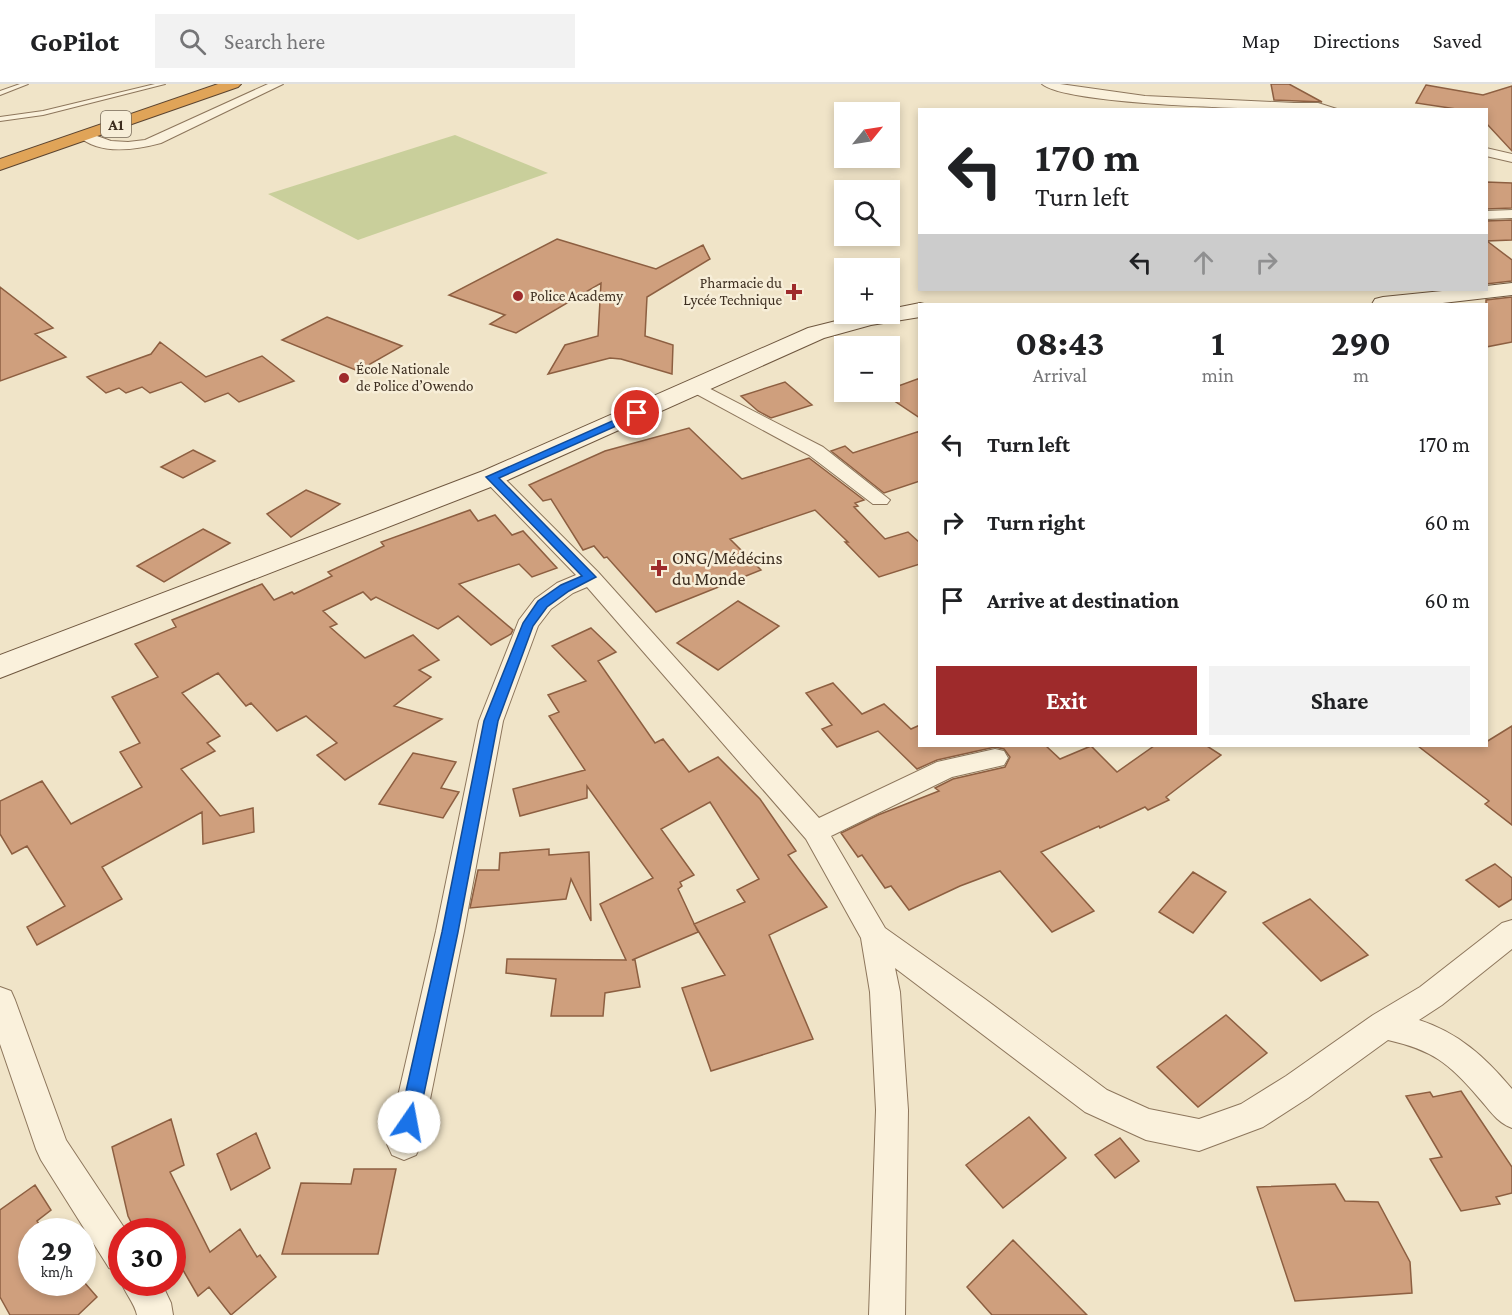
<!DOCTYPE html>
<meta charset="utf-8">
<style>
:root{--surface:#fff;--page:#f2f2f2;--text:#202124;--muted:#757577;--line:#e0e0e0;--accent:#9e2a2b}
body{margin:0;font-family:"Crimson Pro",serif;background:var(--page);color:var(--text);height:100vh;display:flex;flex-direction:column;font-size:22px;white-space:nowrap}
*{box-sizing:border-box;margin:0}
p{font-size:20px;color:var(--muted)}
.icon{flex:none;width:33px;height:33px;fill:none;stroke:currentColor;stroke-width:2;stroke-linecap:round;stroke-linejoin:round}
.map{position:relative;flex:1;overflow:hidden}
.side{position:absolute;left:918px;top:219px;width:570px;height:444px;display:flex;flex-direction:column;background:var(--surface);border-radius:0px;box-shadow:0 3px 9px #0003}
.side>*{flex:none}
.hud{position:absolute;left:918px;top:24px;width:570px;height:183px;border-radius:0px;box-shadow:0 3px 9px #0003;background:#fff;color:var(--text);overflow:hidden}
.needle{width:39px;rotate:60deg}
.tools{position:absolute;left:834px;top:18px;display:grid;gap:12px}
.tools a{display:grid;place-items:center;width:66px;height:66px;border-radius:0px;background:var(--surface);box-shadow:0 3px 9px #0003;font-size:30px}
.speed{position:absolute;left:18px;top:1134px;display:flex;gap:12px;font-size:30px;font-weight:700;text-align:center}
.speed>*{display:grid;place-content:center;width:78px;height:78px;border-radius:50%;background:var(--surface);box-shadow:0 3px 9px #0003;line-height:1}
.speed small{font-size:15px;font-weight:400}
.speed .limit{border:9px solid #d22;background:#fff;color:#111}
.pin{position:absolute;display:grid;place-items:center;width:51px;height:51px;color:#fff;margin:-26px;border:3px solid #fff;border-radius:50%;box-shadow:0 2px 6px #0007}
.me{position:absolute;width:66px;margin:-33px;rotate:12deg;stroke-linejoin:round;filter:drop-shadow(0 0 4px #0008)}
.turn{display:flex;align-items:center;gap:21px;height:126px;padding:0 18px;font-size:27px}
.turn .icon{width:78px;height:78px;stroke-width:2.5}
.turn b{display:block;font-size:42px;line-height:51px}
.lanes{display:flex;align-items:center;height:57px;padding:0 18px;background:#0003;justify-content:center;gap:30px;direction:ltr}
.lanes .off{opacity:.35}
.eta{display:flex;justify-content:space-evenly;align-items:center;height:102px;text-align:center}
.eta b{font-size:36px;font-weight:700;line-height:42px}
.button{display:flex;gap:12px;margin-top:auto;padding:12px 18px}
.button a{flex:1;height:69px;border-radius:0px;background:var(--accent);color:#fff;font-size:24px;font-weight:700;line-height:69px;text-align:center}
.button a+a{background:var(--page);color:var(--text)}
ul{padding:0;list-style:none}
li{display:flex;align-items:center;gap:18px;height:78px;padding:0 18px}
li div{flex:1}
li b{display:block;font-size:22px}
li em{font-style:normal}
header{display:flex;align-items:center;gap:36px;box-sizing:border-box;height:84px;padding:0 30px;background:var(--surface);border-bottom:2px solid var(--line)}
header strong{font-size:28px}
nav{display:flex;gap:33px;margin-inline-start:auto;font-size:21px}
.search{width:420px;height:54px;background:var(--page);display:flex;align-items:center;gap:15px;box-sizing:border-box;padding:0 21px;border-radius:0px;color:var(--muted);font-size:22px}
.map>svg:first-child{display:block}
.green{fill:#c9cf9b}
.building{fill:#cf9f7d;stroke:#8d5f41;stroke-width:1.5}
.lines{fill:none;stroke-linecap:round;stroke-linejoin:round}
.lane-casing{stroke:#8d765c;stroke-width:2}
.street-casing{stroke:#8d765c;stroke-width:2}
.secondary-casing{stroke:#6f573f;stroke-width:2}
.highway-casing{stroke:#5b4430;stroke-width:2}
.lane{fill:#faf1dc;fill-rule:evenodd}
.street{fill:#faf1dc;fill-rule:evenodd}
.secondary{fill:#faf1dc;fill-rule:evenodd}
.highway{fill:#e0a458;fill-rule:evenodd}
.route{fill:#1a73e8;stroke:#114b97;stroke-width:1.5}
.poi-dot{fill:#9e2a2b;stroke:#f7eed8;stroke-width:2}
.labels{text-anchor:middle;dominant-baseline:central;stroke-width:5;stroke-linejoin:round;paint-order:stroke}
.far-poi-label{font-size:15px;fill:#3d2e20;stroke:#f7eed8;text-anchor:start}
.shield{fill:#f7eed8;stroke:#756857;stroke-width:1.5}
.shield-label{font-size:16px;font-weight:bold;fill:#3d2e20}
.poi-label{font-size:18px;fill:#3d2e20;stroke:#f7eed8;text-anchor:start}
</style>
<header>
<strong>GoPilot</strong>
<div class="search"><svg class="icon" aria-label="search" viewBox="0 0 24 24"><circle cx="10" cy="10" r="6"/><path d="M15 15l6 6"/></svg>Search here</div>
<nav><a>Map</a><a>Directions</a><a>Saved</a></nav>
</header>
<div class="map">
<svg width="1512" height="1231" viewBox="0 0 1512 1231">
<rect width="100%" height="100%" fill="#f0e4c8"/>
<!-- green -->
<path class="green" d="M455,51L548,89L358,156L268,110Z"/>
<!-- building -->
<path class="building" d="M1271,0H1289L1322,18L1274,16Z
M1426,1L1483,11L1512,2V67L1486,39V26H1463L1416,19Z
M1486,98L1512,99V124L1486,125Z
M1512,136V156L1487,157L1512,176V197L1486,200V137Z
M557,155L656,185L703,161L710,175L647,213L645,252L673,261L672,290L621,275L610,274L548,290L565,261L598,252L601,199L516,249L490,240L505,231L449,211Z
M0,203L53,244L35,250L66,273L0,297Z
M1512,213V258L1486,263V216Z
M327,233L402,262L358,287L282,256Z
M160,258L206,293L262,272L294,297L239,318L228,309L205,318L181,298L150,309L142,303L126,309L119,304L106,309L87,293L151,270Z
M920,294V334L881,308H890V305Z
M785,298L812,321L771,334L758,327L741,312Z
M689,344L742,395L809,374L864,416L855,419L858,422L854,423L885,455L908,448L920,459V480L879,493L845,458H848L815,426L730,455L761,486L656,528L607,473L604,474L594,462L583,466L551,415L543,417L529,401L605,367Z
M920,347V397L884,409L831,367L845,362L853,369Z
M193,366L215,377L183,394L161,383Z
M306,406L340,420L291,453L267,430Z
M470,426L478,437L495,431L512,451L523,447L557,484L532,493L519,480L459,500L513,546L511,550L491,561L458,532L438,545L376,513L371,516L363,508L323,527L337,540L330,543L365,574L413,551L439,576L419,586L431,593L394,622L442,635L345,696L317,671L337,659L306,632L277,647L251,619L246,622L218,589L182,609L220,652L207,659L215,667L181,685L220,732L253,724L254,748L203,760L202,728L102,783L122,815L37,861L27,843L65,822L27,762L12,770L0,750V717L42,697L71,740L142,703L120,668L140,659L112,613L158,593L135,560L176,543L172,536L262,500L274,516L292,508L294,510L332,492L328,488L384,462L381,458Z
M203,445L230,459L164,498L137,482Z
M738,517L779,542L718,586L677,559Z
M591,544L616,568L598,577L655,659L663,655L689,688L718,673L760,715L796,767L788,771L827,823L769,851L813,955L711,987L682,904L725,891L694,840L745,818L737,806L759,795L710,718L661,745L694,791L680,798L682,802L678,805L698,848L632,876H635L640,903L605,909L603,932H551L556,895L506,889L507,875L626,876L600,820L653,794L587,702V714L520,732L513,705L585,686L549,632L559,628L548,611L586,597L552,562Z
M833,599L862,630L884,620L911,645L920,641V662H1046L1060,675L1091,662L1117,688L1154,662H1207L1221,671L1166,713L1169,716L1148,726L1145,723L1100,744L1099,742L1041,768L1094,827L1052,848L1000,787L960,802L909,826L891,802L885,804L862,771L858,773L841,749L878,731L939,707L935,704L953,695L1005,683L1010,673L1004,665L995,663L937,676L917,685L878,647L837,663L822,645L832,641L806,609Z
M1512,642V741L1485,720L1489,717L1418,662H1486V658Z
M413,669L456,678L441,704L459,708L443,734L379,720Z
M549,765V771L589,768L591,837L571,795L566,815L470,824L478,786H499L500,769Z
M1495,780L1512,794V815L1499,823L1466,796Z
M1193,788L1226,808L1193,849L1159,828Z
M1310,815L1368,871L1321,897L1263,839Z
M1226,931L1267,969L1198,1023L1157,983Z
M1461,1007L1512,1083V1109L1496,1113L1500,1120L1461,1127L1430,1075L1442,1073L1406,1012L1430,1008L1433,1013Z
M1029,1033L1066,1074L1003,1124L966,1081Z
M171,1035L184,1081L170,1088L210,1168L240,1145L257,1173L260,1171L276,1193L231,1231L209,1203L198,1212L172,1167V1148H136L128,1132L112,1063Z
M256,1049L270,1084L231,1106L217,1070Z
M1120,1054L1139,1077L1115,1094L1095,1071Z
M354,1085H396L378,1170H282L301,1099L351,1100Z
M1335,1100L1345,1117L1378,1118L1410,1178L1412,1209L1295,1217L1257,1103Z
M35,1101L51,1126L37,1137L44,1148H32V1198H84L97,1213L78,1231H10L0,1213V1126Z
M1013,1156L1087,1231H992L967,1203Z"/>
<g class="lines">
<defs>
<path id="lane" d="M20,0H28L0,11V7Z
M155,0H165L43,31L0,37V33L43,27Z"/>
<path id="street" d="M268,0H283L161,59C135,66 99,72 77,51L83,47L111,57L128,58L145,56Z
M1042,0H1060L1145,12L1294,19H1318L1340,26C1294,26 1069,23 1042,0Z
M1486,64L1512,70V78L1486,72Z
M1512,126V134L1486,135V127Z
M695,297L823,363L890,416L887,420H873L809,371L689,306L686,302L689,298Z
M492,387L499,389L598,488L819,734L937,678L995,665L1004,667L1008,674L1004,681L952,693L831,752L885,844L985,915L1107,1006L1149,1025L1199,1035L1241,1020L1286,992L1373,931L1420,903L1502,839L1512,836V865L1442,921L1419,936C1459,949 1485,973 1512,1005V1044C1496,1038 1489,1025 1478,1013C1449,979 1432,966 1388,956L1308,1014L1263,1043L1199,1067L1146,1056L1085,1028L895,884L900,908L908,1026L905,1231H869L876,1026L870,908L861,854L806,755L587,503L573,509L551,525L538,542L503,637L464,847L421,1060L416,1071L404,1076L392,1071L387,1060L436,847L479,637L519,536L535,515L557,499L576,491L485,397L482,393L485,389Z
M0,903L11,907L15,916L66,1056L127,1148H122V1189L109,1184L41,1076L36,1065L0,960Z
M122,1197V1198H161L171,1219L173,1231H137C135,1220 125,1209 121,1198Z"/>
<path id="secondary" d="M1512,199V211L1434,220H1372L1375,215L1383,213L1452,206H1486V202Z
M920,219L924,220H920V233L871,241L824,254L501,399L0,594V571L483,387L808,244L864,230H890V225Z"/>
<path id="highway" d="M218,0H241L238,3L0,86V75Z"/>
</defs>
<!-- lane casing -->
<use href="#lane" class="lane-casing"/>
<!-- street casing -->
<use href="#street" class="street-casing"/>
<!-- secondary casing -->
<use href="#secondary" class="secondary-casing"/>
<!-- highway casing -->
<use href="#highway" class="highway-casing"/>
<!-- lane -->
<use href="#lane" class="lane"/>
<!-- street -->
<use href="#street" class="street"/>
<!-- secondary -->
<use href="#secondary" class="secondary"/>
<!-- highway -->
<use href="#highway" class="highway"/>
</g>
<!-- route -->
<path class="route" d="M637,326L641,327V331L499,394L596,493L569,507L547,523L533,542L498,637L458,848L418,1038L415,1045L409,1047L402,1045L399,1038L442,848L484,637L523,539L538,517L561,501L582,492L486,393Z"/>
<!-- markers -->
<g class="poi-dot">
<path d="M791 199h6v6h6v6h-6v6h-6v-6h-6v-6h6z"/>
<circle cx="518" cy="212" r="6"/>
<circle cx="344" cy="294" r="6"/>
<path d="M656 475h6v6h6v6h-6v6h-6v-6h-6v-6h6z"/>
</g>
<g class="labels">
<!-- far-poi labels -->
<g class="far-poi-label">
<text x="782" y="199" text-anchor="end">Pharmacie du<tspan x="782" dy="17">Lycée Technique</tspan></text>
<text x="530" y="212">Police Academy</text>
<text x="356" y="285">École Nationale<tspan x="356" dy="17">de Police d’Owendo</tspan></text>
</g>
<!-- shield labels -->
<rect class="shield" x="101" y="27" width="30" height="26" rx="4.5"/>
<g class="shield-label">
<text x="116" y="40">A1</text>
</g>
<!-- poi labels -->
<g class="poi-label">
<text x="672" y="474">ONG/Médécins<tspan x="672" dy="21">du Monde</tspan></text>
</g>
</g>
</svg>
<div class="tools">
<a><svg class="needle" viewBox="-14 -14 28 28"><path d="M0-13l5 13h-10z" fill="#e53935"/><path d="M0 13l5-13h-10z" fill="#757577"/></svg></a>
<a><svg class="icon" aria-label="search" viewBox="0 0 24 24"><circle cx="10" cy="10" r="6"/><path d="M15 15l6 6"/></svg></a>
<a>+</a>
<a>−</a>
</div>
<div class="speed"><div>29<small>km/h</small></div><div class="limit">30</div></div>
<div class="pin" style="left:637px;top:329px;background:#d93025"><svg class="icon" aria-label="arrive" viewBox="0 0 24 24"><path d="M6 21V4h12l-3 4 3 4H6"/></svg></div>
<svg class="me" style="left:409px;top:1038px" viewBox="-20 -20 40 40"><circle r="19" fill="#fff"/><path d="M0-13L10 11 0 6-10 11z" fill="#1a73e8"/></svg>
<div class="hud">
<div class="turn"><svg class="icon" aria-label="left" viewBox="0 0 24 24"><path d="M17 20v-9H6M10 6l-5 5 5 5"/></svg><div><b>170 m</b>Turn left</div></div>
<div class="lanes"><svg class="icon" aria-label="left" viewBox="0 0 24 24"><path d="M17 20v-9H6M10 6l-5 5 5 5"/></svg><svg class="icon off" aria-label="ahead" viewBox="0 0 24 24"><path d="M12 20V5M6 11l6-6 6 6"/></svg><svg class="icon off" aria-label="right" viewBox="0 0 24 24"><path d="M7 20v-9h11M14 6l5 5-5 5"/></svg></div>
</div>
<section class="side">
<div class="eta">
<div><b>08:43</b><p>Arrival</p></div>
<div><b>1</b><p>min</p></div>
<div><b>290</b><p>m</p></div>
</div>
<ul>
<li><svg class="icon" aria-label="left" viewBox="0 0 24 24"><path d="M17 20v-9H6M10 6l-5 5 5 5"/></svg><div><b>Turn left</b></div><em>170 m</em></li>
<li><svg class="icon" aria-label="right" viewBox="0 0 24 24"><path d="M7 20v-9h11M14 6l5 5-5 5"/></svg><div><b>Turn right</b></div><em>60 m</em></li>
<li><svg class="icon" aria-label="arrive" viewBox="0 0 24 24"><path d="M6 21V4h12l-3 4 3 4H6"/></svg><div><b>Arrive at destination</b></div><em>60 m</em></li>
</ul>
<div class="button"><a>Exit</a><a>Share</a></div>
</section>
</div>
